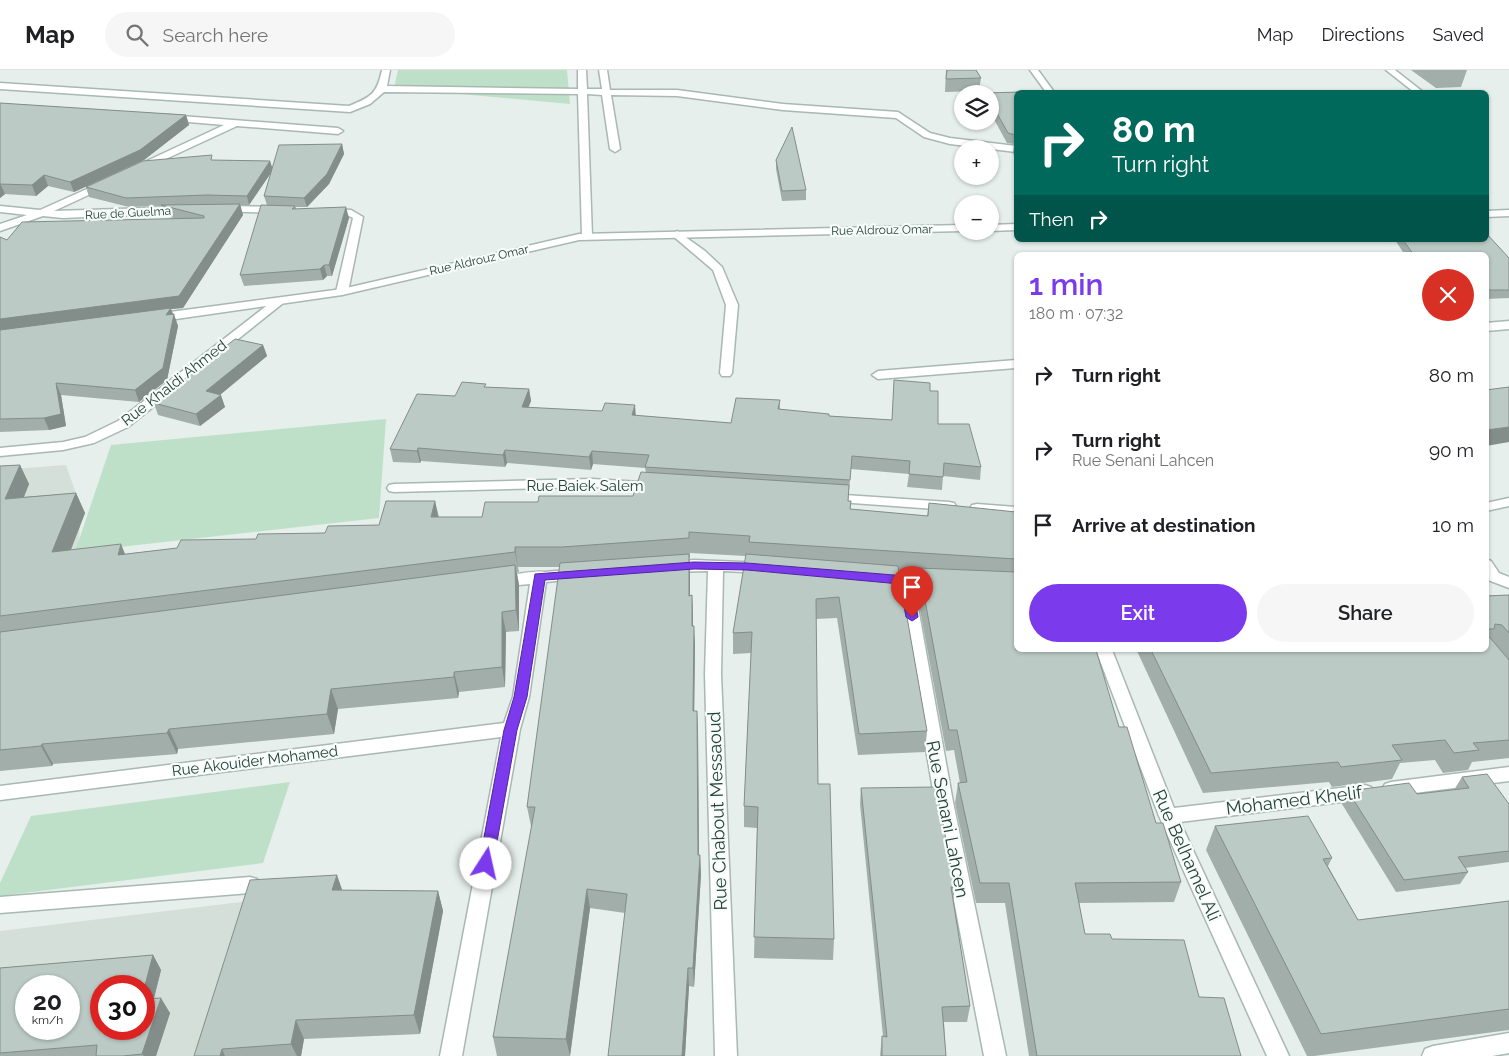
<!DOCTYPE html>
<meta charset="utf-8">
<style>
:root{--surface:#fff;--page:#f6f6f6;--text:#202124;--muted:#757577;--line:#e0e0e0;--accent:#7c3aed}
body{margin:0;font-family:Raleway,sans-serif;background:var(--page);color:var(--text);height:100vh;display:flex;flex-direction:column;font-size:19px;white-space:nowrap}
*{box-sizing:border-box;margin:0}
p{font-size:16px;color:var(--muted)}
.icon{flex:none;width:28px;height:28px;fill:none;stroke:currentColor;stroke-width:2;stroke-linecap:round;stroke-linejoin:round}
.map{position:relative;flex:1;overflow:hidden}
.details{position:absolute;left:1014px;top:182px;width:475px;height:400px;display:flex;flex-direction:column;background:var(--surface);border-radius:8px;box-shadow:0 1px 4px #0004}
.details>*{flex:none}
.banner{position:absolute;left:1014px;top:20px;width:475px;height:152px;border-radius:8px;box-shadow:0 1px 4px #0004;background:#00695c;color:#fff;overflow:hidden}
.buttons{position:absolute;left:954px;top:15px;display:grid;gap:10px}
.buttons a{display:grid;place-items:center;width:45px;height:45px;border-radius:50%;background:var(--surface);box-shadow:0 1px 4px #0004;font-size:25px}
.speed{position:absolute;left:15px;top:905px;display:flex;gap:10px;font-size:25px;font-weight:700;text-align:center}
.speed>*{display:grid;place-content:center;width:65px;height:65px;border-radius:50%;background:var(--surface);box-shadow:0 1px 4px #0004;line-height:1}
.speed small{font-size:12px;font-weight:400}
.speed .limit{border:8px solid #d22;background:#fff;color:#111}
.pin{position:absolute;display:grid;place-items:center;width:42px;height:42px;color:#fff;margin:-51px -21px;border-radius:50% 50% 50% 0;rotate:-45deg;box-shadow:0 0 5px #0007}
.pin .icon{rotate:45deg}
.me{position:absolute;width:55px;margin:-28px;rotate:10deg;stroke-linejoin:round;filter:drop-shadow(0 0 4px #0008)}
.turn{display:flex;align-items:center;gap:18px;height:105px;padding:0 15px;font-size:22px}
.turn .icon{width:65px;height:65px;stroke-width:2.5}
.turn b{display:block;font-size:35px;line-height:42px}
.then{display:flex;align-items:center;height:48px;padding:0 15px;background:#0003;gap:10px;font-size:19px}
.round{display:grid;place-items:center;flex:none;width:52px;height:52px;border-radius:26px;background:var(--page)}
.headline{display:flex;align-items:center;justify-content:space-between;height:85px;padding:0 15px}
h1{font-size:30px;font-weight:600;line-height:38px;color:var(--accent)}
.button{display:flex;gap:10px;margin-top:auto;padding:10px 15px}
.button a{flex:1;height:58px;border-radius:30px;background:var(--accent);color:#fff;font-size:20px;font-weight:600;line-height:58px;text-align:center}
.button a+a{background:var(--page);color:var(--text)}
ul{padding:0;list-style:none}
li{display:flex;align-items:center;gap:15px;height:75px;padding:0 15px}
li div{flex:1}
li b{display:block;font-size:19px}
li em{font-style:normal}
header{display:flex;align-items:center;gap:30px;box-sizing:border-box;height:70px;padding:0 25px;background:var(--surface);border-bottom:1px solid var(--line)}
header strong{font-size:24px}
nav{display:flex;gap:28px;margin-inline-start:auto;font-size:18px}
.search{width:350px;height:45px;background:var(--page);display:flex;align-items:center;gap:12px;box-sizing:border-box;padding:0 18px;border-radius:28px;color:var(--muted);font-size:19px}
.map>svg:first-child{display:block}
.built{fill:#d4dfda;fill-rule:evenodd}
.green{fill:#bfe0c8}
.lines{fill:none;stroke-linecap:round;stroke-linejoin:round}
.service-casing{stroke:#a8b8b2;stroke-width:3}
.minor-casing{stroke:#a8b8b2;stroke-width:3}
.tertiary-casing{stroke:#a8b8b2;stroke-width:3}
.service{fill:#fff;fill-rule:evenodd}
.minor{fill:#fff;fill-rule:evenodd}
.tertiary{fill:#fff;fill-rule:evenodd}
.wall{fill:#a1aea9}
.shaded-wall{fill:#838d89}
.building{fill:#bbcac4;stroke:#838d89;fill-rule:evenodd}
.route{fill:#7c3aed;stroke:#51269a}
.labels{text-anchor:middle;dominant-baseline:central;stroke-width:4.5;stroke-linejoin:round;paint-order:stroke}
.far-street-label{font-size:12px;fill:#24423a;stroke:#f7fbf9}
.street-label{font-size:15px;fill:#24423a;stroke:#f7fbf9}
.near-street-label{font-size:18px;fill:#24423a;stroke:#f7fbf9}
</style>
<header>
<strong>Map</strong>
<div class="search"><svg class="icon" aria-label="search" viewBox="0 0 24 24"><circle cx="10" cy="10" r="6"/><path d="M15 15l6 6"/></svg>Search here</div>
<nav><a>Map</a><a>Directions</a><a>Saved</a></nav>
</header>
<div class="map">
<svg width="1509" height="986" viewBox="0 0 1509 986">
<rect width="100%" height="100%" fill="#e6efeb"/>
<!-- built -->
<path class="built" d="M66,395L80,435L79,481L55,509L0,400Z
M259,830L210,986H0V861ZM26,916H69V959H26ZM101,916H144V959H101Z"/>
<!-- green -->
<path class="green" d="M398,0H567L570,34L394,18Z
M386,349L379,448L75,482L111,375Z
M290,712L263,793L0,826V813L31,746Z"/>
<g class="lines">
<defs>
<path id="service" d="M382,0H390L387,16L578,19V0H586L587,19H602L599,0H607L610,20H677L783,34L898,42L930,63L950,68L1016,76V82L950,74L924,67L896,48L783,40L677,26L611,25L620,79L615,82L610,79L602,25L587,24L592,166L587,169L582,166L578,24L384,22L370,34L350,42L0,19V13L349,36C371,27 377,24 382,0Z
M1030,0H1038L1054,22H1046Z
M1386,0H1395L1423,22H1414Z
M677,161L705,181L722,197L738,235L732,303L730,306H722L720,303L726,235L713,200L673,166L672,164Z
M1509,428V436L1486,441V433Z
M1486,489L1491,491L1499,503L1509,507V518L1488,510Z"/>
<path id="minor" d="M168,45L338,58L343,61L338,64L237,56L142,100H136V96L224,55L165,50L164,48Z
M107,110L112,113L110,115L54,141L183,137L188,140L183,143L63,148L43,146L0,161V154L27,145L0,142V136L40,140Z
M221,136L280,137L285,140L280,143L217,141V137Z
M328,139L351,140L363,147L348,222L342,225L336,222L353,148L349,146L324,144L323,142L324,140Z
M278,229L284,232L282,234L128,357L94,373L63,380L0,386V378L63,372L85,367L118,351L274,230Z
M1509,251V259L1486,261V253Z
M1016,290V298L878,309L872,305L878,301Z
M592,409L657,413L662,414L664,417L662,420L657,421L592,417L394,422L389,421L387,418L389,415L394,414Z
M830,424L949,432L954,433L956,436L954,439L949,440L825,431L823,428L825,425Z
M977,434L1016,437V445L972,441L970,438L972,435Z
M694,490L764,493L769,494L772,498L769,502L764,503L723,501L721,604L737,986H715L705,604L708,501L669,502L664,501L661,497L664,493Z
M579,499L584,500L587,504L584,508L546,512L529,627L520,659L462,986H440L501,667L0,730V716L504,653L513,627L530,514L497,517L492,516L489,512L492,508L497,507C508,506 536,500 544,502Z
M881,503L938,507L943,508L946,512L943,516L938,517L914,515L953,732L1006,986H984L935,732L898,514L876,512L873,508L876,504Z
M1096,580H1112L1174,738L1365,715L1371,717L1374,722L1371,727L1365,729L1180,752L1289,986H1267L1159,746Z
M1509,697V711L1391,726L1385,724L1382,719L1385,714L1391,712Z
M250,807L257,809L260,815L257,821L250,823L0,843V827Z
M1509,963V983L1492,986H1422L1425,979L1433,976Z"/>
<path id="tertiary" d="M1509,140V146L1486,147V141Z
M1016,154V160L990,161V155Z
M962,155V161L579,170L342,225L155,252L149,248L155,244L342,219L579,164Z"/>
</defs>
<!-- service casing -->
<use href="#service" class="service-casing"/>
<!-- minor casing -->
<use href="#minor" class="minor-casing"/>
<!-- tertiary casing -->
<use href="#tertiary" class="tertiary-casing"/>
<!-- service -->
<use href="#service" class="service"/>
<!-- minor -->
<use href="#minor" class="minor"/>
<!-- tertiary -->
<use href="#tertiary" class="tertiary"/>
</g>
<!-- wall -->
<path class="wall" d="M946,0H976L981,8L979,21L945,22Z
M1411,0H1467L1461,17L1436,18Z
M1016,22V90L1013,83L1014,74L1007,73L990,42V24H985V23Z
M0,33L186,45L189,55L144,90L74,122L48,116L36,126L5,124L0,128Z
M342,74L344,84L329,114L307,137H296V139L349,148L332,206H327L323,210L244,216L240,205L267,135L264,126L272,101L249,135H240L243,145L183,238L171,239L178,256L167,310L139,332L61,325L66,356L49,360L0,362V167L7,170L174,148L164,146L161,136L129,137L89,127L86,117L214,90L270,91L272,99Z
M776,90L806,120V130L782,131L776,99Z
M1395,170H1486L1509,188V228L1486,229V185H1405Z
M263,275L267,286L220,325L225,337L200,356L158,345L154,333Z
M894,310L930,321L938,354L981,397L980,410L943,406L942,420L907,417L909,404L851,399L848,431H851L850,439L927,446L929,433L1016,442V580L1119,657L1156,753L1181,812L1174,832L1079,833L1085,864L1112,869L1199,927L1241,986H1029L1005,833H976L955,733L958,713H960L954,680L946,681L916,518L918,503L899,502L927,661L925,682L858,685L837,548L816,549L818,714L834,869L833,890L754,888L757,758L744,757V736L751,583L733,584V563L746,486L690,483V488H689L690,525H692L693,556L695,575L694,641H697L698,660L699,785H700L701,804L694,917L689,916L685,986H608L625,843L590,838L570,986H497L493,967L532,756H531L527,737L560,497H518L519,502H517L519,515V561L506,562L505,617L459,622L458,628L338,639L334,664L178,679L177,684L53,694L52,696L0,701V396L20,395L29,414L24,427L76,423L85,443L71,480L125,484L256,469L325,463L379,455L435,431L439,447H482L538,432L633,426L646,402L645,398L593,394L591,400L507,393L505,397L421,391L420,393L393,392L390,379L455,326L487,317L529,319L531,331L528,337L731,353L780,330V339L829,346L892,350Z
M1509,525V688L1472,692L1468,700L1443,703L1435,690L1400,693L1392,709L1332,717L1329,712L1203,723L1137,581V580H1486V526Z
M1462,707L1509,734V792L1465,798L1468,802L1460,814L1396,822L1342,734L1348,721L1417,724L1454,720Z
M861,718L955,817L953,830L970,936L967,952H944L946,986H880L882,966H883L860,734Z
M1215,756L1332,788L1328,796L1358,850L1509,831V960L1314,986H1307L1206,780Z
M342,820L438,821L443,841L420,964L304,969L301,986H194Z
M153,885L161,900L154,928L170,943L156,986H0V898Z"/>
<!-- shaded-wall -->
<path class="shaded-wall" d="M186,45L189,55L144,90L74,122L70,112Z
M342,74L344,84L329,114L307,137L304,128Z
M270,91L273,100L249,135L247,126Z
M44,105L48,116L36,126L32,115Z
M0,113L5,124L0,128Z
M240,134L243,145L183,238L171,239L174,247V244L178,256L167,310L139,332L135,320L0,262V249Z
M346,137L349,148L332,206L329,195Z
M324,195L327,206L323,210L320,199Z
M263,275L267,286L210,333L206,321Z
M56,313L61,325L66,356L49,360L44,348Z
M529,319L531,331L524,349L522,337Z
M221,325L225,337L200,356L196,344Z
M635,335L636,348L632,345Z
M1509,357V372L1486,376V360Z
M418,378L421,391L420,393L417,381Z
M505,380L507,393L505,397L503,385Z
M592,381L593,394L591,400L589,387Z
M20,395L29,414L15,449L5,429Z
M76,423L85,443L62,502L52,482Z
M435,431L439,451L431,447Z
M121,474L129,494L118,485Z
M515,477L518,497L519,502L515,482Z
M689,484L690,503V545L689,526Z
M515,495L519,515V561L516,540Z
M692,525L693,545V576L692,556Z
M502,542L506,562L505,617L502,597Z
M694,556L695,575L694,660L693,641Z
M454,602L459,622L458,628L454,607Z
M331,619L338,639L334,664L327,644Z
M697,641L698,660L699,804L698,785Z
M169,659L178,679L177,684L167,663Z
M42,674L53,694L52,696L41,676Z
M700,785L701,804L694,917L693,898Z
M337,805L344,825L332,820Z
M587,819L590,838L570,986L566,969Z
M438,821L443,841L420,964L414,945Z
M153,885L161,900L150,944L144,934V919Z
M688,898L689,916L685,986H682Z
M161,928L170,943L156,986H144L142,984Z
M296,950L304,969L301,986H297L291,974Z
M222,979L225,986H220Z"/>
<!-- building -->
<path class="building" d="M947,0H976L981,8L946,9Z
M1016,22V65L1008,63L990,31V24H986L985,23L1021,22Z
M0,33L186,45L140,80L70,112L44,105L32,115L0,114Z
M792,57L806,120L782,121L776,90Z
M342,74L327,104L304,128L264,126L279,75Z
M212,85L211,90L270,91L247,126L207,125L126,128L86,117L143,91Z
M240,134L179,226L0,249V167L7,170L22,152L204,148V146L161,135Z
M261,135L295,136L292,139L346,137L329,195H324L320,199L240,205Z
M1486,163L1509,188V220H1486V185H1414L1403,170H1486Z
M171,238L166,245L174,244L163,298L135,320L56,313L61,344L44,348L0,349V260Z
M235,269L263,275L206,321L221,325L196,344L154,333Z
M894,310L930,313V321H938V354H969L981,397L944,393L943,407L909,404L910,391L852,386L850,410L645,397L649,385L592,381L589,387L505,380L503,385L418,378L417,381L390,379L417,324L455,326L462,312L486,314L484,317L529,319L522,337L602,341L605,333L635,335L632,345L731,353L736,328L780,330L778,339L829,344V346L892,350Z
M1509,317V357L1486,360V320Z
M20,395L5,429L76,423L52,482L121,474L118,485L177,478L181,470L256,469L258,464L325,463L328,456L379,455L386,431H435L431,447H482L485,432H538L539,426H633L641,402L849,415L848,431H851L850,439L928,446L929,433L1016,442V489L749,472L750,466L689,462V468L562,477H515V482L0,546V396Z
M689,484V526L692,525V556H694L693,641H697L698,785H700L693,898H688L682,986H608L627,824L587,819L566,969L493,967L535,737H527L560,493Z
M746,484L898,496L927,661L859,664L839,527L816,529L818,714H830L834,869L754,867L758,737L744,736L752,562L733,563Z
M515,495L516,540L502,542V597L454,602V607L331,619L327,644L169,659L167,663L42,674L41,676L0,680V562Z
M919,498L1016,502V580H1096L1119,657H1127L1156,753H1163L1181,812L1075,813L1085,864H1110L1112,869L1184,870L1199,927L1224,928L1241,986H1037L1009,813H980L958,713L967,712L957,660H949Z
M1509,525V563L1502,555L1495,554L1494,559H1486V526Z
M1486,563L1509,590V670L1473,673L1479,680L1454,683L1445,670L1392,675L1402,690L1341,697L1338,692L1211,703L1151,580H1486Z
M1487,704L1509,734V781L1458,787L1468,802L1404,810L1348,721L1409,713L1417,724L1469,718L1462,707Z
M936,717L955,817H951L970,936L942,937L946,986H882V966L887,967L861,718Z
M1308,746L1332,788L1323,789L1358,850L1509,831V939L1321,964L1215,756Z
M337,805L332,820L438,821L414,945L296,950L291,974L222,979L220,986H194L250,810Z
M153,885L144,919V916H101V959H144V929L161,928L142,984L123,986H96L97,975L0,983V898ZM26,916H69V959H26Z"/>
<!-- route -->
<path class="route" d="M694,492L747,493L906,506L911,510L918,547L912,551L906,547L900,514L747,500L694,499L545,510L527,627L517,660L493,794L491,798L486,800L481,798L479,794L504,660L514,627L535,504Z"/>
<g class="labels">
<!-- far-street labels -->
<g class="far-street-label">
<text transform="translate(128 143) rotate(-3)">Rue de Guelma</text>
<text transform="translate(882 160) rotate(-1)">Rue Aldrouz Omar</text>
<text transform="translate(479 190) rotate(-13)">Rue Aldrouz Omar</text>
</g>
<!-- street labels -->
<g class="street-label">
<text transform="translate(174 313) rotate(-38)">Rue Khaldi Ahmed</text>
<text x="585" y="416">Rue Baiek Salem</text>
<text transform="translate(255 691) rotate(-7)">Rue Akouider Mohamed</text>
</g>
<!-- near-street labels -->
<g class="near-street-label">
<text transform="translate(1294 730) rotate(-7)">Mohamed Khelif</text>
<text transform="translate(717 741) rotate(-92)">Rue Chabout Messaoud</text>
<text transform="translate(948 749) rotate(79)">Rue Senani Lahcen</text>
<text transform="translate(1187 785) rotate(66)">Rue Belhamel Ali</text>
</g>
</g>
</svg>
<div class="buttons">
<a><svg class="icon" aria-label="layers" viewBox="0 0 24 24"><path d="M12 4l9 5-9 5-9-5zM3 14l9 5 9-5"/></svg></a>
<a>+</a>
<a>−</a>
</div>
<div class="speed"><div>20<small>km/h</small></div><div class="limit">30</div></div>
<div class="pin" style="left:912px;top:547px;background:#d93025"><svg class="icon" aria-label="arrive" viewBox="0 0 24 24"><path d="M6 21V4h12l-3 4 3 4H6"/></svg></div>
<svg class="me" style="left:486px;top:794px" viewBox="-20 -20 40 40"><circle r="19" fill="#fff"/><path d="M0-13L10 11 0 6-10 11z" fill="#7c3aed"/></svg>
<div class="banner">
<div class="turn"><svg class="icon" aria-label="right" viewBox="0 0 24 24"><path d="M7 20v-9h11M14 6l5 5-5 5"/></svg><div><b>80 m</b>Turn right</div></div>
<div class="then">Then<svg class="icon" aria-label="right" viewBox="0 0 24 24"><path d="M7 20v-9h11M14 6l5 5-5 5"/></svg></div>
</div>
<section class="details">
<div class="headline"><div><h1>1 min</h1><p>180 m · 07:32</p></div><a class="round" style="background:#d93025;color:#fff"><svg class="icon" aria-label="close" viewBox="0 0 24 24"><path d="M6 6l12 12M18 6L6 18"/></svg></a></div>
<ul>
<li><svg class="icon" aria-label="right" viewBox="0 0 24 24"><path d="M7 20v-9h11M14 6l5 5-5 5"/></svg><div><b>Turn right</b></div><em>80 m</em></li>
<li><svg class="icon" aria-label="right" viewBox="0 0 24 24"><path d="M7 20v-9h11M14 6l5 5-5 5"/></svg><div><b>Turn right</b><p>Rue Senani Lahcen</p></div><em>90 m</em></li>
<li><svg class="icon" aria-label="arrive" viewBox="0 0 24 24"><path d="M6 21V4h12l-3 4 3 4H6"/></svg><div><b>Arrive at destination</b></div><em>10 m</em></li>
</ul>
<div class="button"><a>Exit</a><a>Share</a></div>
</section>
</div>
